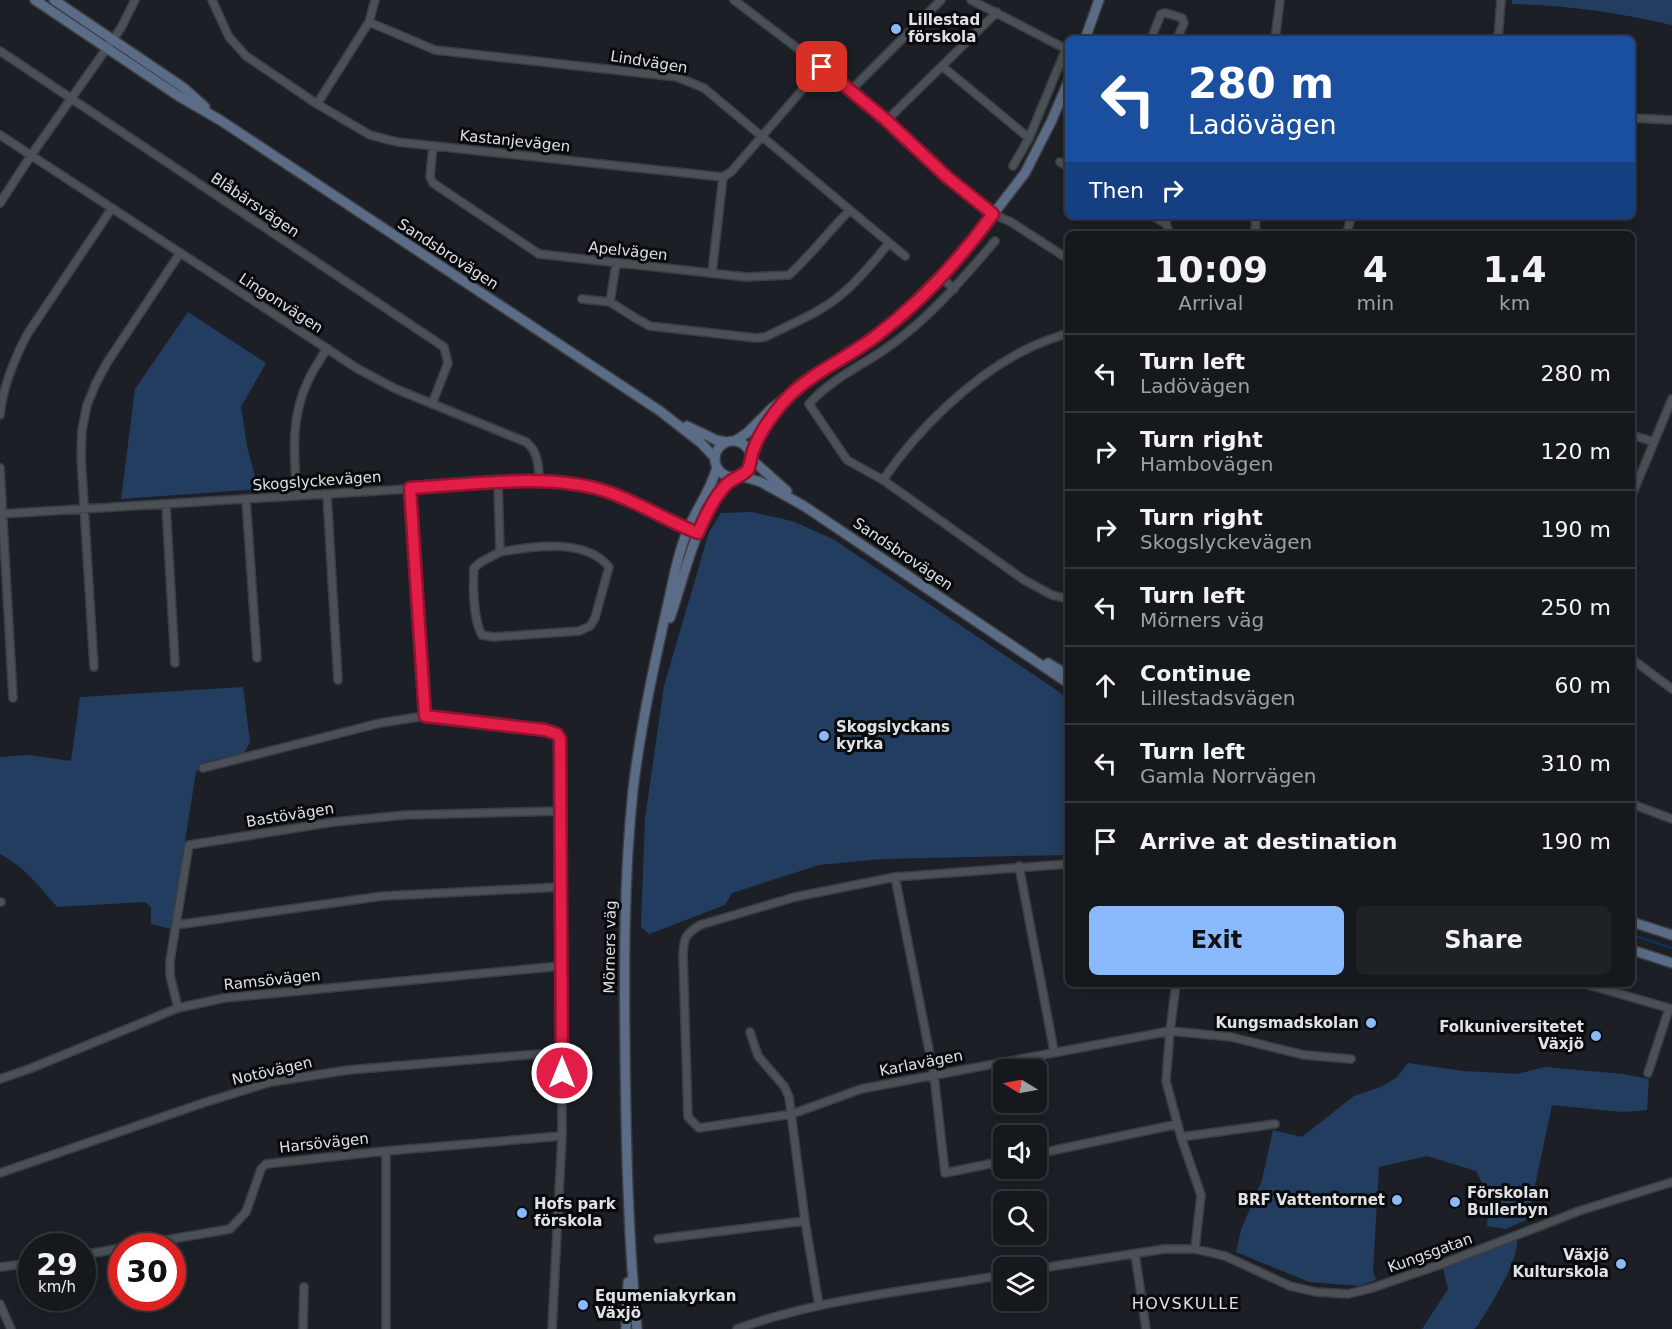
<!DOCTYPE html>
<meta charset="utf-8">
<style>
:root{--surface:#15181c;--page:#1e2125;--text:#f1f3f6;--muted:#9da0a3;--line:#34373b;--accent:#8abafc}
body{margin:0;font-family:"DejaVu Sans",sans-serif;background:var(--page);color:var(--text);height:100vh;display:flex;flex-direction:column;font-size:22px;white-space:nowrap}
*{box-sizing:border-box;margin:0}
p{font-size:20px;color:var(--muted)}
.icon{flex:none;width:33px;height:33px;fill:none;stroke:currentColor;stroke-width:2;stroke-linecap:round;stroke-linejoin:round}
.map{position:relative;flex:1;overflow:hidden}
.drawer{position:absolute;left:1065px;top:231px;width:570px;height:756px;display:flex;flex-direction:column;background:var(--surface);border-radius:9px;box-shadow:0 3px 15px #0003,0 0 0 2px var(--line)}
.drawer>*{flex:none}
.banner{position:absolute;left:1065px;top:36px;width:570px;height:183px;border-radius:9px;box-shadow:0 3px 15px #0003,0 0 0 2px var(--line);background:#1a4fa0;color:#fff;overflow:hidden}
.needle{width:39px;rotate:280deg}
.fabs{position:absolute;left:993px;top:1059px;display:grid;gap:12px}
.fabs a{display:grid;place-items:center;width:54px;height:54px;border-radius:9px;background:var(--surface);box-shadow:0 3px 15px #0003,0 0 0 2px var(--line);font-size:30px}
.speed{position:absolute;left:18px;top:1233px;display:flex;gap:12px;font-size:30px;font-weight:700;text-align:center}
.speed>*{display:grid;place-content:center;width:78px;height:78px;border-radius:50%;background:var(--surface);box-shadow:0 3px 15px #0003,0 0 0 2px var(--line);line-height:1}
.speed small{font-size:15px;font-weight:400}
.speed .limit{border:9px solid #d22;background:#fff;color:#111}
.pin{position:absolute;display:grid;place-items:center;width:51px;height:51px;color:#fff;margin:-26px;border-radius:12px;box-shadow:0 3px 9px #0006}
.me{position:absolute;width:66px;margin:-33px;rotate:0deg;stroke-linejoin:round;filter:drop-shadow(0 0 4px #0008)}
.turn{display:flex;align-items:center;gap:21px;height:126px;padding:0 24px;font-size:27px}
.turn .icon{width:78px;height:78px;stroke-width:2.5}
.turn b{display:block;font-size:42px;line-height:51px}
.then{display:flex;align-items:center;height:57px;padding:0 24px;background:#0003;gap:12px;font-size:22px}
.eta{display:flex;justify-content:space-evenly;align-items:center;height:102px;text-align:center}
.eta b{font-size:36px;font-weight:700;line-height:42px}
.primary-button{display:flex;gap:12px;margin-top:auto;padding:12px 24px}
.primary-button a{flex:1;height:69px;border-radius:9px;background:var(--accent);color:#111;font-size:24px;font-weight:700;line-height:69px;text-align:center}
.primary-button a+a{background:var(--page);color:var(--text)}
ul{padding:0;list-style:none}
li{display:flex;align-items:center;gap:18px;height:78px;padding:0 24px;border-top:2px solid var(--line)}
li div{flex:1}
li b{display:block;font-size:22px}
li em{font-style:normal}
.map>svg:first-child{display:block}
.green{fill:#233d60}
.lines{fill:none;stroke-linecap:round;stroke-linejoin:round}
.stream{stroke:#0b3466;stroke-width:2}
.minor-casing{stroke:#3a3e42;stroke-width:10}
.secondary-casing{stroke:#3a3e42;stroke-width:12}
.minor{stroke:#4b5057;stroke-width:7}
.secondary{stroke:#5a6c86;stroke-width:9}
.route-casing{stroke:#92132f;stroke-width:15}
.route{stroke:#e11d48;stroke-width:10}
.poi-dot{fill:#8abafc;stroke:#080a0c;stroke-width:2}
.labels{text-anchor:middle;dominant-baseline:central;stroke-width:6;stroke-linejoin:round;paint-order:stroke}
.poi-label{font-size:15px;font-weight:bold;fill:#dee1e5;stroke:#080a0c;text-anchor:start}
.street-label{font-size:15px;fill:#dee1e5;stroke:#080a0c}
.neighbourhood-label{font-size:16px;letter-spacing:1.5px;fill:#dee1e5;stroke:#080a0c}
</style>
<div class="map">
<svg width="1672" height="1329" viewBox="0 0 1672 1329">
<rect width="100%" height="100%" fill="#1c2026"/>
<!-- green -->
<path class="green" d="M1512,0H1672V25C1619,13 1566,5 1512,4Z
M188,312L266,363L241,407L247,446L258,489L121,499L135,389Z
M752,512L792,521L833,539L1068,698V855L882,859L819,865L732,893L725,905L649,934L641,927L645,819L664,686L709,532L721,513Z
M243,687L250,742L244,753L205,762L196,772L171,929L151,924V907L145,902L57,907C40,887 24,866 0,854V757L28,755L71,761L80,697Z
M1408,1063L1463,1071L1517,1074L1545,1067L1623,1074L1649,1079L1647,1110L1623,1112L1552,1105L1528,1219L1506,1229L1487,1226L1489,1196L1476,1171L1427,1156L1379,1167L1373,1271L1376,1280L1359,1286L1309,1282L1236,1252L1241,1230L1262,1180L1273,1130L1302,1137L1354,1096L1381,1087L1396,1078Z
M1517,1236C1521,1258 1490,1306 1478,1325L1474,1329H1422L1448,1289L1442,1264Z"/>
<g class="lines">
<!-- stream -->
<path class="stream" d="M1632,935L1672,948"/>
<defs>
<path id="minor" d="M212,0L229,37L246,56L317,104L370,135L397,142L723,177L731,172L822,67
M734,0L822,67L886,121L947,177L993,214L1011,222L1068,259
M971,0L1066,49L1029,138L1013,166
M369,22L435,50L677,77L704,88L905,256
M1151,39L1161,14L1166,13L1182,18L1184,23L1177,39
M1275,39L1280,0
M1498,39L1501,0
M0,51L444,347L448,363L432,404
M942,66L1029,138
M850,91L941,0
M317,104L369,22L375,0
M1632,118L1672,120
M886,121L997,12
M0,135L358,369L396,389L526,442C538,451 539,467 539,481
M433,146L430,177L433,183L539,254L746,277L789,275C811,255 829,231 850,210
M1060,162L1068,167
M0,203L32,154L121,28L135,0
M1153,216L1166,224
M1167,216L1166,224L1170,234
M1255,234L1256,216
M1347,234L1351,216
M995,241C961,281 928,320 884,350C859,367 830,380 809,404L847,460L883,480L1024,580L1052,595L1068,599
M616,264L610,302L637,319L650,326L756,338L765,337C791,324 820,313 842,294C860,279 874,261 889,243
M712,273L723,177
M941,277L954,289
M582,299L610,302
M0,415C3,386 14,359 28,333L112,208
M1632,435L1654,442
M0,468L13,698
M883,480C917,430 971,377 1025,350C1038,343 1054,338 1068,333
M498,483L500,552L481,562L474,568C473,586 473,619 482,635L493,637L579,631L590,626L595,618L609,567C586,538 533,546 500,552
M410,488L425,716
M327,495L338,680
M1632,495L1672,399
M297,496C294,456 290,418 308,381C313,369 321,359 327,348
M246,499L257,658
M166,505L175,663
M0,514L539,481C569,482 598,486 625,498C648,508 669,522 692,531
M1632,659L1672,689
M94,667L81,457L82,430L87,405L96,383L108,361L180,253
M203,768L380,723L425,716L545,730L559,736L561,746L562,1136L552,1329
M1632,804L1672,819
M1068,864L895,877L795,897L700,925C684,935 684,938 683,955L688,1117L699,1128L792,1114L861,1089L1170,1031L1231,1037L1304,1055L1351,1059
M1019,866L1054,1051
M895,877L934,1075L945,1173L1004,1161
M0,902H1
M176,925L383,896L561,887
M1176,984L1170,1031L1166,1081L1181,1137L1201,1195L1195,1249
M1585,984L1672,1009
M178,1008L170,975V961L189,845L334,822L405,815L561,811
M750,1032L758,1056L784,1086L789,1097L805,1221L819,1306
M1648,1073L1669,1009
M0,1079L29,1069L178,1008L224,998L561,966
M1181,1137L1275,1124
M386,1151V1329
M1036,1154L1178,1124
M0,1173L206,1102L271,1082L348,1070L562,1052
M658,1239L805,1221
M131,1246L230,1229L246,1212L261,1169L266,1164L386,1151L562,1136
M1135,1254L1146,1329
M82,1255L122,1248
M0,1267L32,1263
M1036,1269L1164,1249H1195L1225,1256L1290,1286L1316,1292L1348,1294L1372,1288L1442,1264L1579,1211L1672,1182
M0,1304L11,1329
M303,1329L304,1287
M737,1329C822,1298 915,1290 1004,1275"/>
<path id="secondary" d="M35,0L180,97L220,120L660,411L701,443L715,458
M54,0L184,88L205,107
M1085,39L1099,0
M687,426L716,440L726,442
M715 459a18 18 0 1 1 36 0a18 18 0 1 1-36 0Z
M735,441L747,433L772,408L808,381L876,336L909,308L941,277L981,230L1025,173L1052,120L1068,82
M751,457L760,435L780,407
M751,459L787,491
M741,476L761,482L804,506L1068,683
M670,618C684,580 700,496 738,477
M1048,663L1068,675
M1632,922L1672,935
M1632,950L1672,963
M626,1329L628,1282
M637,1329C628,1236 626,1142 625,1048C624,963 624,876 633,790C641,723 656,656 671,590C675,570 680,548 688,529C697,508 711,490 717,467"/>
</defs>
<!-- minor casing -->
<use href="#minor" class="minor-casing"/>
<!-- secondary casing -->
<use href="#secondary" class="secondary-casing"/>
<!-- minor -->
<use href="#minor" class="minor"/>
<!-- secondary -->
<use href="#secondary" class="secondary"/>
</g>
<g class="lines">
<defs>
<path id="route" d="M562,1073L560,739L557,734L545,730L425,716L410,488C470,485 543,473 602,490C635,500 665,520 698,533C705,516 714,496 728,483C734,478 742,476 748,470C751,463 751,455 754,448C761,430 776,409 790,395C815,371 849,357 876,336C921,302 960,259 993,214L947,177L886,120L822,67"/>
</defs>
<!-- route casing -->
<use href="#route" class="route-casing"/>
<!-- route -->
<use href="#route" class="route"/>
</g>
<!-- markers -->
<g class="poi-dot">
<circle cx="896" cy="29" r="6"/>
<circle cx="824" cy="736" r="6"/>
<circle cx="1371" cy="1023" r="6"/>
<circle cx="1596" cy="1036" r="6"/>
<circle cx="1397" cy="1200" r="6"/>
<circle cx="1455" cy="1202" r="6"/>
<circle cx="522" cy="1213" r="6"/>
<circle cx="1621" cy="1264" r="6"/>
<circle cx="583" cy="1305" r="6"/>
</g>
<g class="labels">
<!-- poi labels -->
<g class="poi-label">
<text x="908" y="20">Lillestad<tspan x="908" dy="17">förskola</tspan></text>
<text x="836" y="727">Skogslyckans<tspan x="836" dy="17">kyrka</tspan></text>
<text x="1359" y="1023" text-anchor="end">Kungsmadskolan</text>
<text x="1584" y="1027" text-anchor="end">Folkuniversitetet<tspan x="1584" dy="17">Växjö</tspan></text>
<text x="1467" y="1193">Förskolan<tspan x="1467" dy="17">Bullerbyn</tspan></text>
<text x="1385" y="1200" text-anchor="end">BRF Vattentornet</text>
<text x="534" y="1204">Hofs park<tspan x="534" dy="17">förskola</tspan></text>
<text x="1609" y="1255" text-anchor="end">Växjö<tspan x="1609" dy="17">Kulturskola</tspan></text>
<text x="595" y="1296">Equmeniakyrkan<tspan x="595" dy="17">Växjö</tspan></text>
</g>
<!-- street labels -->
<g class="street-label">
<text transform="translate(649 62) rotate(9)">Lindvägen</text>
<text transform="translate(515 141) rotate(6)">Kastanjevägen</text>
<text transform="translate(255 205) rotate(34)">Blåbärsvägen</text>
<text transform="translate(628 251) rotate(6)">Apelvägen</text>
<text transform="translate(448 254) rotate(33)">Sandsbrovägen</text>
<text transform="translate(281 303) rotate(33)">Lingonvägen</text>
<text transform="translate(317 481) rotate(-4)">Skogslyckevägen</text>
<text transform="translate(903 554) rotate(34)">Sandsbrovägen</text>
<text transform="translate(290 815) rotate(-9)">Bastövägen</text>
<text transform="translate(610 947) rotate(-89)">Mörners väg</text>
<text transform="translate(272 980) rotate(-6)">Ramsövägen</text>
<text transform="translate(921 1063) rotate(-11)">Karlavägen</text>
<text transform="translate(272 1071) rotate(-13)">Notövägen</text>
<text transform="translate(324 1143) rotate(-6)">Harsövägen</text>
<text transform="translate(1430 1253) rotate(-20)">Kungsgatan</text>
</g>
<!-- neighbourhood labels -->
<g class="neighbourhood-label">
<text x="1186" y="1303">HOVSKULLE</text>
</g>
</g>
</svg>
<div class="fabs">
<a><svg class="needle" viewBox="-14 -14 28 28"><path d="M0-13l5 13h-10z" fill="#e53935"/><path d="M0 13l5-13h-10z" fill="#9da0a3"/></svg></a>
<a><svg class="icon" aria-label="sound" viewBox="0 0 24 24"><path d="M4 9h4l5-4v14l-5-4H4zM17 9q2 3 0 6"/></svg></a>
<a><svg class="icon" aria-label="search" viewBox="0 0 24 24"><circle cx="10" cy="10" r="6"/><path d="M15 15l6 6"/></svg></a>
<a><svg class="icon" aria-label="layers" viewBox="0 0 24 24"><path d="M12 4l9 5-9 5-9-5zM3 14l9 5 9-5"/></svg></a>
</div>
<div class="speed"><div>29<small>km/h</small></div><div class="limit">30</div></div>
<div class="pin" style="left:822px;top:67px;background:#d93025"><svg class="icon" aria-label="arrive" viewBox="0 0 24 24"><path d="M6 21V4h12l-3 4 3 4H6"/></svg></div>
<svg class="me" style="left:562px;top:1073px" viewBox="-20 -20 40 40"><circle r="17" fill="#e11d48" stroke="#fff" stroke-width="3"/><path d="M0-11L8 9 0 5-8 9z" fill="#fff"/></svg>
<div class="banner">
<div class="turn"><svg class="icon" aria-label="left" viewBox="0 0 24 24"><path d="M17 20v-9H6M10 6l-5 5 5 5"/></svg><div><b>280 m</b>Ladövägen</div></div>
<div class="then">Then<svg class="icon" aria-label="right" viewBox="0 0 24 24"><path d="M7 20v-9h11M14 6l5 5-5 5"/></svg></div>
</div>
<section class="drawer">
<div class="eta">
<div><b>10:09</b><p>Arrival</p></div>
<div><b>4</b><p>min</p></div>
<div><b>1.4</b><p>km</p></div>
</div>
<ul>
<li><svg class="icon" aria-label="left" viewBox="0 0 24 24"><path d="M17 20v-9H6M10 6l-5 5 5 5"/></svg><div><b>Turn left</b><p>Ladövägen</p></div><em>280 m</em></li>
<li><svg class="icon" aria-label="right" viewBox="0 0 24 24"><path d="M7 20v-9h11M14 6l5 5-5 5"/></svg><div><b>Turn right</b><p>Hambovägen</p></div><em>120 m</em></li>
<li><svg class="icon" aria-label="right" viewBox="0 0 24 24"><path d="M7 20v-9h11M14 6l5 5-5 5"/></svg><div><b>Turn right</b><p>Skogslyckevägen</p></div><em>190 m</em></li>
<li><svg class="icon" aria-label="left" viewBox="0 0 24 24"><path d="M17 20v-9H6M10 6l-5 5 5 5"/></svg><div><b>Turn left</b><p>Mörners väg</p></div><em>250 m</em></li>
<li><svg class="icon" aria-label="ahead" viewBox="0 0 24 24"><path d="M12 20V5M6 11l6-6 6 6"/></svg><div><b>Continue</b><p>Lillestadsvägen</p></div><em>60 m</em></li>
<li><svg class="icon" aria-label="left" viewBox="0 0 24 24"><path d="M17 20v-9H6M10 6l-5 5 5 5"/></svg><div><b>Turn left</b><p>Gamla Norrvägen</p></div><em>310 m</em></li>
<li><svg class="icon" aria-label="arrive" viewBox="0 0 24 24"><path d="M6 21V4h12l-3 4 3 4H6"/></svg><div><b>Arrive at destination</b></div><em>190 m</em></li>
</ul>
<div class="primary-button"><a>Exit</a><a>Share</a></div>
</section>
</div>
